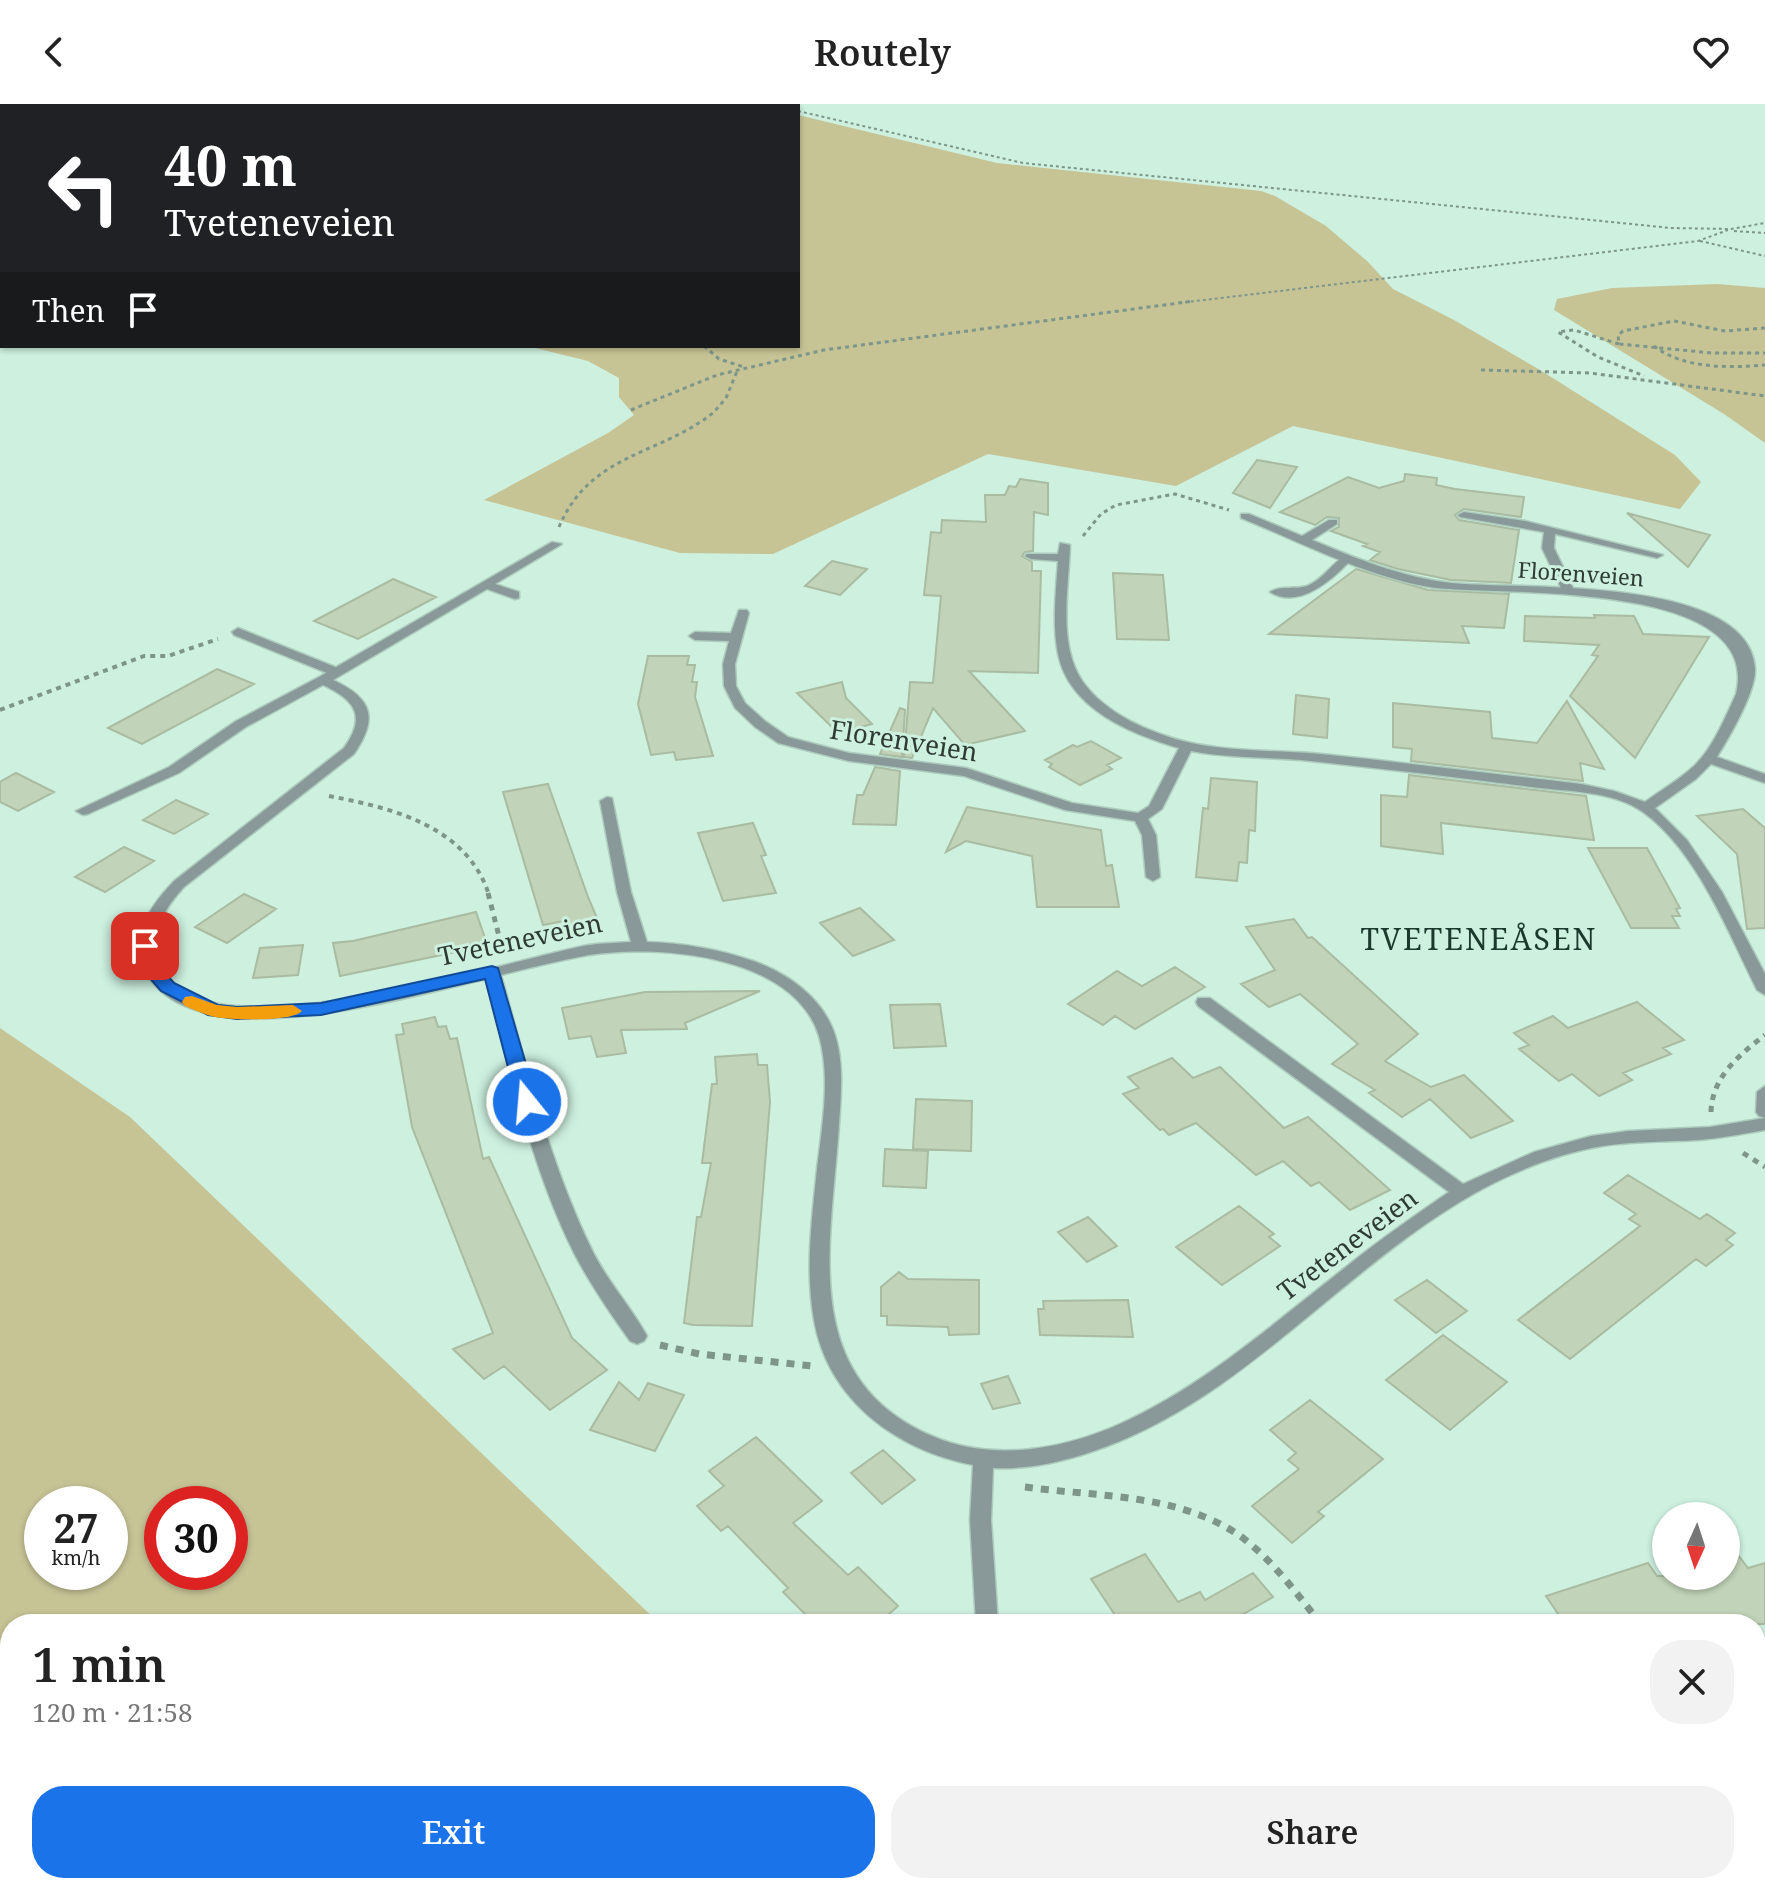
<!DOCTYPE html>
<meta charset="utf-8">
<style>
:root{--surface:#fff;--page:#f2f2f2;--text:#222;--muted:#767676;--accent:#1a73e8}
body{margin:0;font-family:"Noto Serif",serif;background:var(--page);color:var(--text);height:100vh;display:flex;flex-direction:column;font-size:30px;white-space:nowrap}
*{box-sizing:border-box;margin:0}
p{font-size:26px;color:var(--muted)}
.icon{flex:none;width:44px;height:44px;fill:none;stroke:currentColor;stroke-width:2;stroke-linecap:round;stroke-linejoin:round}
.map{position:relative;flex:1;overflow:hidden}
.details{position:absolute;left:0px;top:1510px;width:1766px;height:280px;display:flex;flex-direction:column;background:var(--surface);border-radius:32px 32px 0 0;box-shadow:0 2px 6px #0004}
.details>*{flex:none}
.top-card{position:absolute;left:0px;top:0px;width:800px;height:244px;box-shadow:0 2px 6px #0004;background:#202124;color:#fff;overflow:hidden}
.needle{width:52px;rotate:183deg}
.controls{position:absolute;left:1652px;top:1398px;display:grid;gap:16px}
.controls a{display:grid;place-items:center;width:88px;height:88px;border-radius:50%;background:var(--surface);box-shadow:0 2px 6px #0004;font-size:40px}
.speed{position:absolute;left:24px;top:1382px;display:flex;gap:16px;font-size:40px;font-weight:700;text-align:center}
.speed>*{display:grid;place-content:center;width:104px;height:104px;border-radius:50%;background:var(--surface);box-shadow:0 2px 6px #0004;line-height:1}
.speed small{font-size:20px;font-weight:400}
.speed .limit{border:12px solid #d22;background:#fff;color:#111}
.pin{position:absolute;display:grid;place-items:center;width:68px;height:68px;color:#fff;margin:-34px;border-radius:16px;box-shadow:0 4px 12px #0006}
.me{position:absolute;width:88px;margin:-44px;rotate:343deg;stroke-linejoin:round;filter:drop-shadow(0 0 6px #0008)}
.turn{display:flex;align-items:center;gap:28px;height:168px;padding:0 32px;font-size:36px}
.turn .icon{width:104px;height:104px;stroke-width:2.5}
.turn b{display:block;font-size:56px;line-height:68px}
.then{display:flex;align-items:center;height:76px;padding:0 32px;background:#0003;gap:16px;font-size:30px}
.round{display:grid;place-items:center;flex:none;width:84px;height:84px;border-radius:32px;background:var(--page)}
.head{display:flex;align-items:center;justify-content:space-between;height:136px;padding:0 32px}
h1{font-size:48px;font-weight:600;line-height:60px}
.primary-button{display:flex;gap:16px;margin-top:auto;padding:16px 32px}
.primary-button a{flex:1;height:92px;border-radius:32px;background:var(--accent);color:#fff;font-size:32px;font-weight:600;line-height:92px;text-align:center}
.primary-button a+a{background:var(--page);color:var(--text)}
header{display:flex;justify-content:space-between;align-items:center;height:104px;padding:0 32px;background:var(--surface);font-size:36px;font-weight:600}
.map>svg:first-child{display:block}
.green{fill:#c6c395;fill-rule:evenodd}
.building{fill:#c1d3b8;stroke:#a9bba0;stroke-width:2}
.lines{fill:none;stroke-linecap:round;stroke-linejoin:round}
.service-casing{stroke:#adccbd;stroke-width:3}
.minor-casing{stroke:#adccbd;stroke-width:3}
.tertiary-casing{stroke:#adccbd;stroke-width:3}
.path-far4{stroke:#7e968a;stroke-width:2;stroke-dasharray:3 3;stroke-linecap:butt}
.path-far3{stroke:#7e968a;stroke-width:3;stroke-dasharray:4 4;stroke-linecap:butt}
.path-far2{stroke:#7e968a;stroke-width:4;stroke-dasharray:5 5;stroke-linecap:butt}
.path-far1{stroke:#7e968a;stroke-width:5;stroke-dasharray:6 6;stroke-linecap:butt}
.path{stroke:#7e968a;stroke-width:7;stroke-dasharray:8 8;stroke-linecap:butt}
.service{fill:#899999;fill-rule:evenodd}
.minor{fill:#899999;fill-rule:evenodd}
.tertiary{fill:#899999;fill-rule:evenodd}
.route{fill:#1a73e8;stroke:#114b97;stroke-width:2}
.slow{fill:#f59e0b}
.labels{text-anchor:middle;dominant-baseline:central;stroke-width:6;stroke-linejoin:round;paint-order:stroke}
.far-street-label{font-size:22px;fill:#2e3b35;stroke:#cdf0df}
.street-label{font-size:26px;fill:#2e3b35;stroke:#cdf0df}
.quarter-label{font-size:30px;letter-spacing:2px;fill:#1b392c;stroke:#cdf0df}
</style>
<header><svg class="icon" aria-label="back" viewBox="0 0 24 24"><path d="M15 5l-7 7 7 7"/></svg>Routely<svg class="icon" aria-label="heart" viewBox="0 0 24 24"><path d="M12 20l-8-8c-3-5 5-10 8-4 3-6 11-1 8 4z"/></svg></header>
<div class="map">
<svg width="1765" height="1790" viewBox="0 0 1765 1790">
<rect width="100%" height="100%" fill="#cdf0df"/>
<!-- green -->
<path class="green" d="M81,0H511L526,2H76Z
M798,11L997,59L1261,87L1275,92L1326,122L1367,157L1393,185L1454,216L1540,266L1675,351L1701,378L1680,405L1293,322L1176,382L988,350L773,450L680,449L484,396L608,329L634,311L619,293V274L588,257L527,242H798Z
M1717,180L1765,184V339L1724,310L1554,206L1557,195L1612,184Z
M0,924L130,1013L660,1520H10V1780H713V1790H0ZM110,1400V1468H42V1400ZM162,1400H230V1468H162Z"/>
<!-- building -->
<path class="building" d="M1257,356L1297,363L1270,404L1233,389Z
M1405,370L1437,374L1436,381L1455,385L1524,393L1521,413L1464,405L1455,411L1459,416L1519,426L1511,479L1451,476L1398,465L1370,456L1380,448L1363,442L1367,440L1331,427L1339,423V414L1327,413L1315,421L1280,408L1348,373L1379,384L1404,377Z
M1020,375L1048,379V411L1034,408L1033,447L1025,448L1022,452L1032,458V467H1041L1038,569L969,567L1025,627L965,641L933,604L912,654L904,653L910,578L933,579L941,492L924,491L931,428L941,429L942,416L986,418L985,391H1005L1009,382L1016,383Z
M1627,409L1710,431L1688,463Z
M832,457L867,465L840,491L805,482Z
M1356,465L1428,486L1509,490L1504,524L1462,522L1469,539L1269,530Z
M1113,469L1163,471L1169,536L1117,535Z
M393,475L436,493L358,535L314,517Z
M1594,511L1634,512L1643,530L1709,533L1635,654L1570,592L1598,552L1592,551L1599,541L1524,537L1525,512L1595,514Z
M648,552H689L687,561H695L692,578H697L695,593L713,652L676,656L674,648L651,651L638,600Z
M217,565L254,580L142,640L108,624Z
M842,578L846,594L872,620L838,629L797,589Z
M1296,591L1329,595L1327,634L1293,630Z
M1567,597L1604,665L1580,659L1583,677L1411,657L1412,645L1393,643V599L1490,608L1492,634L1537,639Z
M900,604L905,606L902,653L880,650Z
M1091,637L1121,654L1107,661L1112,665L1080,681L1049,663L1052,660L1045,656L1073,641L1077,643Z
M875,663L900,667L896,721L853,720L857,691H863Z
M16,669L54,688L18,707L0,698V678Z
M1409,671L1586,692L1594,736L1441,719L1443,750L1381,742V691L1407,693Z
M1211,674L1257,678L1255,727L1249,726L1247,759L1239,758L1237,777L1196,773L1203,704L1208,705Z
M548,680L588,793L600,821L568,827L564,817L543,821L503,688Z
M176,696L208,710L174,730L143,716Z
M967,703L1101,726L1106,762L1112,761L1119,803H1037L1032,752L966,737L946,748Z
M1743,705L1765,724V824L1747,825L1737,750L1697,712Z
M753,719L766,751L761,752L776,789L723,797L698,729Z
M124,743L154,757L105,788L75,773Z
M1588,744H1647L1680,804L1676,805L1680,812H1672L1679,824H1631Z
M244,790L276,805L227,839L195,823Z
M860,804L894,836L853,852L820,819Z
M476,808L486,837L465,841L466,846L340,872L333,839L353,837Z
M1294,815L1308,834L1312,833L1418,930L1385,957L1431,983L1464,971L1513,1017L1471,1034L1430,995L1402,1013L1369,989L1375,986L1332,960L1358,940L1300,890L1269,903L1241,880L1275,866L1246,823Z
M303,841L298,871L253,874L260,844Z
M1175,863L1205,883L1135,925L1115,912L1103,921L1068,900L1117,867L1142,882Z
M760,887L685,919L687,925L621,926L626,949L597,953L591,932L569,935L562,904L645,888Z
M1637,898L1684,936L1663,944L1671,950L1623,969L1632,976L1599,992L1572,970L1559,977L1519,945L1529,941L1514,929L1553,912L1568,924Z
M940,900L946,942L894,944L890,901Z
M435,913L438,923L446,922L450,935L457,934L483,1055L489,1053L572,1234L607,1266L550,1306L504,1262L484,1275L453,1245L493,1229L412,1023L396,931L404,930L402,920Z
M757,950L758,961H767L770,998L752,1222L693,1221L684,1219L697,1113H701L711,1059H702L712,980H717L715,953Z
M1172,954L1193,974L1220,963L1284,1024L1308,1013L1390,1086L1350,1106L1319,1078L1311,1082L1283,1057L1256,1071L1196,1019L1169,1031L1163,1025L1160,1026L1123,990L1139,984L1128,973Z
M916,995L972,997L971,1047L913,1045Z
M885,1045L928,1047L926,1084L883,1082Z
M1628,1071L1700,1115L1707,1110L1735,1129L1726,1136L1733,1141L1706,1162L1696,1155L1570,1255L1518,1216L1640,1122L1629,1115L1636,1110L1604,1089Z
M1239,1102L1274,1130L1269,1133L1280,1142L1222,1181L1176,1143Z
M1088,1113L1117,1142L1087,1158L1058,1128Z
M899,1168L908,1175L979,1176V1230L949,1231L948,1223L887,1221V1212H881V1183Z
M1427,1176L1467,1207L1436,1229L1395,1196Z
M1128,1196L1133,1233L1040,1231L1038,1205H1044L1043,1197Z
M1443,1231L1507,1278L1450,1326L1386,1276Z
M1008,1272L1020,1299L993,1305L981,1280Z
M619,1278L639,1296L648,1279L684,1291L655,1347L590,1326Z
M1310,1296L1383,1355L1318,1408L1324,1412L1292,1439L1252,1402L1299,1365L1288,1356L1296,1349L1270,1326Z
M756,1333L822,1397L793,1419L848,1471L858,1463L898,1502L878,1520H815L783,1488L788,1484L728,1422L721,1427L697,1402L724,1382L709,1367Z
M883,1346L915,1376L882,1400L851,1369Z
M1726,1435L1748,1464L1765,1459V1520H1565L1546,1492L1648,1459L1657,1472H1726Z
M1145,1450L1178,1498L1200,1488L1205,1496L1253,1469L1273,1493L1226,1520H1121L1091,1475Z"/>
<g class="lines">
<defs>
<path id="service" d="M599,0H606L607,2H600Z
M1464,408L1525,417L1663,451L1657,454L1555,430L1554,444L1574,486L1568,490L1562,486L1542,444L1544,428L1460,413L1458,411Z
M1347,451L1353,454L1351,456C1332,476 1299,506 1270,488C1280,481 1295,486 1307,482C1324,475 1332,458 1347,451Z
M238,524L340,565L342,568L340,571H332L234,531L232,528Z
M1756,1713L1765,1717V1752L1756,1748Z
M1003,1780H1029L1030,1790H1004Z"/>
<path id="minor" d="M1241,410H1249L1302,432L1329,416H1337V420L1312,436C1357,455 1402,473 1451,479C1515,486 1748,470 1755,564C1757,586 1729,634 1717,653L1765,670V679L1711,660L1696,675L1655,704L1687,736L1722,788L1765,870V891L1757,886C1728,828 1697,747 1643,708C1612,686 1567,688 1531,683C1454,673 1377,664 1301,656C1264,653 1227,654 1191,647L1162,705L1148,715L1156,731L1160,773L1153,777L1146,773L1142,731L1135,717L1065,706L964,672L849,657L778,639L755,623L735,604L724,582L723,560L729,537L695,536L689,532L695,528L731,529L739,506H747L749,509L735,560L736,582L745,599L765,617L788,633L849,649L966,664L1072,699L1138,709L1149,702L1179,644C1131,630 1069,605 1058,550C1052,520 1056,487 1058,457L1031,455L1025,452L1027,450H1058L1060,439L1070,441C1069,483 1057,541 1083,578C1106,610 1150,629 1187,638C1230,648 1277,646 1321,650C1408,659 1494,670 1581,680L1614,687L1645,698C1661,686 1679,676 1694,662C1713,644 1725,614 1736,590C1765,471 1484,493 1429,483C1363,471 1303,439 1241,414Z
M552,438L562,440L495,480L519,488V494L515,495L487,485L333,576C372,594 379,614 354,650L184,783C165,804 148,830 158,860C192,961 513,854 589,841C603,839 617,839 631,838L617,788L600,697L607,693L612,694L631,788L647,838C683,839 718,845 753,857C788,869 823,894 835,931C844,959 841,991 839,1020C832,1137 796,1273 932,1332C992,1358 1063,1346 1122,1319C1205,1281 1275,1218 1346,1163C1379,1136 1414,1112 1449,1088L1198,902L1196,898L1198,894H1210L1463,1080L1534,1048L1591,1032L1628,1027L1710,1023L1765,1014V1026C1743,1030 1721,1034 1699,1036C1667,1038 1635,1037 1603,1042C1565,1048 1528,1062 1494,1079C1354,1150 1255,1287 1105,1343C1070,1356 1032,1366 993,1364L991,1416L998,1520H976L970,1416L973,1361C896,1346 828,1296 814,1216C805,1166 812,1114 817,1065C822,1023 831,973 819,932C794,851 659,840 589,851C560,856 530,864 501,871C527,964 549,1057 591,1144C606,1176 630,1201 647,1232L644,1237L637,1240L630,1237C610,1209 590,1180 574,1149C531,1063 511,967 486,875C410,892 187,960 144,864C129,831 152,800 174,777L344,644C367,612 355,596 323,581L246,623L179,669L88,710L83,711L76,707L169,663L236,617L319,573Z
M1765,1655V1677L1756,1681V1657Z
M1644,1780H1671L1676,1790H1649Z"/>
<path id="tertiary" d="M1765,982V1014L1759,1012L1756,1008L1757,988Z"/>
</defs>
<!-- service casing -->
<use href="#service" class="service-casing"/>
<!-- minor casing -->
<use href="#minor" class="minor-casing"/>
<!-- tertiary casing -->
<use href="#tertiary" class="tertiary-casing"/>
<!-- path-far4 -->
<path class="path-far4" d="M770,0L777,2
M46,2L51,0
M71,2L76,0
M798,7L1023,59L1671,124L1731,125L1765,119
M1734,127L1765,129
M1700,137L1765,152
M1179,199L1698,137L1728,126"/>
<!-- path-far3 -->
<path class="path-far3" d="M1765,224L1725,227L1674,217L1623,227L1618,231L1619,240L1712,249H1765
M1619,240L1574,226L1558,228L1598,253L1644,272
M704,242L719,255L744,263
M1654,242C1683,265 1730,264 1765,261
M1481,266L1590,269L1765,292
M631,306L717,271L824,246L1194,197
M559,423C591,348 660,352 714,308L726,294L738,265
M1083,432L1101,410L1116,401L1175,390L1229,406"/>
<!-- path-far2 -->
<path class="path-far2" d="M0,606L144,552H168L218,535
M329,692C392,704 467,722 489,791"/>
<!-- path-far1 -->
<path class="path-far1" d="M488,789L502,844
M1711,1008C1712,973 1739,951 1765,931
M1743,1049L1765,1063"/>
<!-- path -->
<path class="path" d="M660,1241L699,1250L812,1262
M1025,1383C1097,1393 1181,1389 1243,1434C1274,1458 1297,1490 1321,1520
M1522,1780L1530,1790
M1583,1790L1613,1780"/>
<!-- service -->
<use href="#service" class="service"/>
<!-- minor -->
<use href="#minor" class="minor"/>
<!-- tertiary -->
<use href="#tertiary" class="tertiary"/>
</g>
<!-- route -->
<path class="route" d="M145,837L152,838L160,863L174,879L218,901L237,903L321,899L492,862L498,864L537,998L527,1005L517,998L485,875L321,911L237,915L208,911L161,887L142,865L137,842Z"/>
<!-- slow -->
<path class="slow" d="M192,892L217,901L237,903L293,901L302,907C292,918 232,916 215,913C205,911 195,906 185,902L182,898L185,893Z"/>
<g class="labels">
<!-- far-street labels -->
<g class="far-street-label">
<text transform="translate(1581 469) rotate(4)">Florenveien</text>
</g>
<!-- street labels -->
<g class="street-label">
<text transform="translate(904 636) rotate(9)">Florenveien</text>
<text transform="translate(520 835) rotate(-12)">Tveteneveien</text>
<text transform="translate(1347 1140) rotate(-37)">Tveteneveien</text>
</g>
<!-- quarter labels -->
<g class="quarter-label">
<text x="1479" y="834">TVETENEÅSEN</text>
</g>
</g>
</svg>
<div class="controls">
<a><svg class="needle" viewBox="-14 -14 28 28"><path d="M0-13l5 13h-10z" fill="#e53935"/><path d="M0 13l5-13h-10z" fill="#767676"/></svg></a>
</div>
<div class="speed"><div>27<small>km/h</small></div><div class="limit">30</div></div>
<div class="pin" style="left:145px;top:842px;background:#d93025"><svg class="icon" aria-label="arrive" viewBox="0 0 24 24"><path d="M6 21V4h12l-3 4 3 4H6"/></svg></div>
<svg class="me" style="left:527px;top:998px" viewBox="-20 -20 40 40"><circle r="17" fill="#1a73e8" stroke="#fff" stroke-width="3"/><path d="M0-11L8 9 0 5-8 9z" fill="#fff"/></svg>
<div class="top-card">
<div class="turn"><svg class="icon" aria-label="left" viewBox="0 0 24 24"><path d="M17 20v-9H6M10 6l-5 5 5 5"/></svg><div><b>40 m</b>Tveteneveien</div></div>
<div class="then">Then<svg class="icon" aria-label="arrive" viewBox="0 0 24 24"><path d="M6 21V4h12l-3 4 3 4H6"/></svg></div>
</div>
<section class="details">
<div class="head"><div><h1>1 min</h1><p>120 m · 21:58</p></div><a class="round"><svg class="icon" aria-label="close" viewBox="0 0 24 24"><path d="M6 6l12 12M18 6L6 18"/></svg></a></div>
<div class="primary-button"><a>Exit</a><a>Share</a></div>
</section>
</div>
